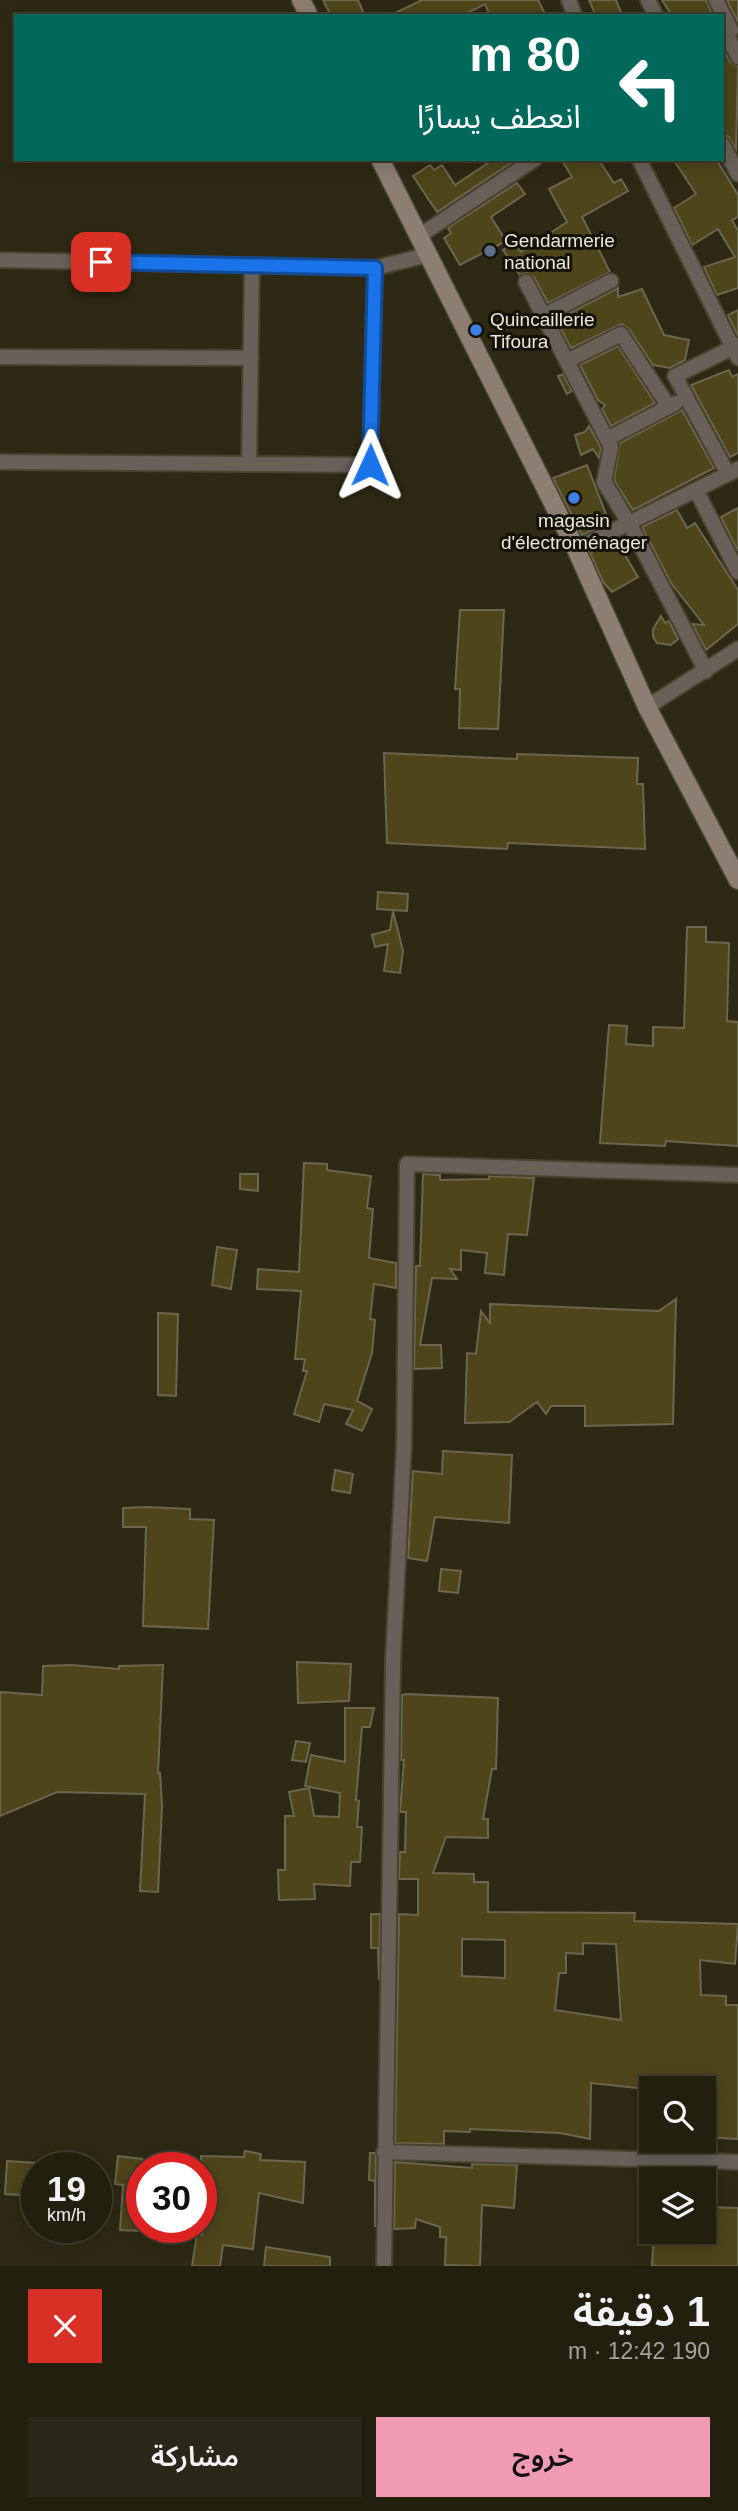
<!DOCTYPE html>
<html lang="ar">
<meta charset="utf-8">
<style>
:root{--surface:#221f0f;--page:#2a2718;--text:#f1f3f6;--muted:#a2a29e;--line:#3f3d2f;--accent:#f19ab3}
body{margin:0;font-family:Helvetica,"Noto Sans Arabic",sans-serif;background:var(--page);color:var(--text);direction:rtl;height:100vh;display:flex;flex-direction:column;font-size:26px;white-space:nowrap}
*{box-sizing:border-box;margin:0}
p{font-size:23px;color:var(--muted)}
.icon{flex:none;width:38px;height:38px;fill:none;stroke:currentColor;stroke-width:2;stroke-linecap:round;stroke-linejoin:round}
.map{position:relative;height:2266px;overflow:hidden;direction:ltr}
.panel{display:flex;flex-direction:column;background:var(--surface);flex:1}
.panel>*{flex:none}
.top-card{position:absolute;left:14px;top:14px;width:710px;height:147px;border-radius:0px;box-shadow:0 4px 18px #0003,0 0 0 2px var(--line);direction:rtl;background:#00695c;color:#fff;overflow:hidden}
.controls{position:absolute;left:639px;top:2076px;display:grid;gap:14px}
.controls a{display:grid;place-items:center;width:77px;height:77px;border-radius:0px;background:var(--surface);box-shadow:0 4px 18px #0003,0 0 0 2px var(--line);font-size:35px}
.speed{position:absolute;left:21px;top:2152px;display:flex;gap:14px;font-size:35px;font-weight:700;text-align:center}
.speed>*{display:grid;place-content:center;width:91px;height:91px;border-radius:50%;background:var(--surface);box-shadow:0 4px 18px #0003,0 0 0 2px var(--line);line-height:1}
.speed small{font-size:18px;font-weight:400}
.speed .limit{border:10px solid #d22;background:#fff;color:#111}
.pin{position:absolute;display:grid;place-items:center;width:60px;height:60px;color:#fff;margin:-30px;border-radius:14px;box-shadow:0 4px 10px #0006}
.me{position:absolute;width:77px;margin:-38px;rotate:1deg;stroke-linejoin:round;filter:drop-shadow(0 0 5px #0008)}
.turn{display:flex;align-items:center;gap:24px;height:147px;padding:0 28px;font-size:32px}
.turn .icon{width:91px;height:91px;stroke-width:2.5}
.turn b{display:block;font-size:49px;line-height:60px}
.round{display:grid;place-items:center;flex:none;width:74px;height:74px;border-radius:0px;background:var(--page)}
.overview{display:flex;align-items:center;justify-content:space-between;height:119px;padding:0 28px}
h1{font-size:42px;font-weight:600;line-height:52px}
.action{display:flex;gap:14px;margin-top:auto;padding:14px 28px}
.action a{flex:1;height:80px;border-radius:0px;background:var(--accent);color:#111;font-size:28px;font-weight:600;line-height:80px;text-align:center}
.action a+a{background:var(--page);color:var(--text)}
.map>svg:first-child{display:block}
.building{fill:#4e451a;stroke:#6b664f;stroke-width:2;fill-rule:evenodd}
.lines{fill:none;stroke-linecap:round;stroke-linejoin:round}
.street-casing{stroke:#484430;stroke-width:18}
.secondary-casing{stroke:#484430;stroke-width:21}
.street{stroke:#69605a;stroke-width:14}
.secondary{stroke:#8d7e74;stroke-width:18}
.route-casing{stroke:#114b97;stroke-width:18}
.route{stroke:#1a73e8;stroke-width:12}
.service-dot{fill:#5c6f8a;stroke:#141209;stroke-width:2.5}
.shop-dot{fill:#3f7fe0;stroke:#141209;stroke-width:2.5}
.labels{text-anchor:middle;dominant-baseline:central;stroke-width:6;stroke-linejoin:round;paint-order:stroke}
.poi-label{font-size:19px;fill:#eae8db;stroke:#141209;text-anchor:start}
</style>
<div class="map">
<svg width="738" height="2266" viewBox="0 0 738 2266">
<rect width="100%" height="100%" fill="#2e2914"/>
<!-- building -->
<path class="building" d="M323,0H358L365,16H331Z
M422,0H538L546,16H490L485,4L461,16H389Z
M589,0H616L621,12L612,16H596Z
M662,0H706L713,16H672Z
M727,0H738V22Z
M723,48L730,62L738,67L736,149L729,137L723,135Z
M494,159H517L437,212L413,176L430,165L434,170L442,165L455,185Z
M561,159H598L614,183L621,179L628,191L582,217L610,272L548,303L534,277L527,273L520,275L503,250L514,242L521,252L567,222L549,189L572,177Z
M673,159H716L738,195V217L732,220L738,231V288L717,295L704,267L735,257L718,229L692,245L674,208L696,194Z
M517,183L525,194L491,217L506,241L460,265L444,238L451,233L448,228Z
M618,288V297L642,289L664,335L689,340L685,360L670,368L653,365L629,329L622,324L571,348L556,320Z
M738,310V336L728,315Z
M618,346L655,403L611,426L602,409L605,405L598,400L580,365Z
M729,370L732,377L738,374V453L730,457L691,385Z
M563,374L572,391L567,394L558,376Z
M682,410L714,468L633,510L614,480L620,443Z
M589,426L601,448L599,458L593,449L581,455L575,435L585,432Z
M587,465L609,522L582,535L553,478Z
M738,508V551L721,517Z
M677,510L687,528L695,523L738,590V624L706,650L692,624L704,625L671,583L642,527Z
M616,540L638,577L612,592L603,582L590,553Z
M460,610H504L498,729L459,728L460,689H455Z
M661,616L665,623L669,621L678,639L671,645L657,643L653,637V629Z
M384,753L517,759V754L638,758L637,784H643L645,849L508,843L507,849L387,843Z
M378,892L408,894L407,911L377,909Z
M393,911L403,951L400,973L384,971L388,944L375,947L372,935L390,930Z
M687,927H706V942L729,943L727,1021L738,1022V1146L666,1141L665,1146L600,1143L609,1025L627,1026L626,1044L653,1046V1027L684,1028Z
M304,1163L327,1164V1170L371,1176L367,1208L373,1209L369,1258L396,1263V1288L374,1284L370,1319L375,1320L372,1353L357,1401L372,1409L362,1431L346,1424L353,1410L324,1404L319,1422L294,1414L307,1371H303L305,1359H295L301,1291L257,1289L258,1269L299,1272Z
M240,1174H258V1191L240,1189Z
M423,1174L440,1175V1180L489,1179V1176L534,1178L527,1235L508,1234L504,1275L485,1273L487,1253L461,1250V1270L450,1269L457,1279L432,1278L420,1345H441L442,1368L414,1369L416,1266H420Z
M217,1247L237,1250L231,1289L212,1285Z
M676,1299L673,1424L585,1426V1406H551L546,1414L537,1402L509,1422L465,1423L467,1353L476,1354L481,1311L490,1323V1304L659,1311Z
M158,1313L178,1314L176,1396L158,1395Z
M443,1451L512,1455L509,1523L435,1517L427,1561L408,1558L413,1471L442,1474Z
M335,1470L353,1474L350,1493L332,1490Z
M147,1507L190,1509V1519L214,1520L208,1629L143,1626L146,1527H123V1508Z
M441,1569L461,1571L458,1593L439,1591Z
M297,1662L351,1664L349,1701L298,1703Z
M71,1665L119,1669V1666L163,1665L158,1773H160L162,1806L158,1892L140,1891L145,1794L57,1792L0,1816V1692L42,1695L43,1666Z
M407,1694L498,1698L496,1769H492L483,1819H488V1838L446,1837L433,1873L474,1874V1882H488V1912L635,1913L634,1921L738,1924L735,1964L700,1960L701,1995L726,1996V2005H738V2139L704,2137V2088L646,2089L591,2083L590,2139L560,2133L470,2129V2132L444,2131V2144L395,2143L399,1914L418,1915V1879H399L400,1852H405L406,1812H400L404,1760H401L402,1695ZM462,1939L505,1940V1978L462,1976ZM583,1943L616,1944L621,2020L555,2010L559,1973H566V1953L583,1954Z
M345,1708H374L370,1727H362L356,1800L359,1801L357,1827H362L360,1862H351L350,1886L314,1884L315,1899L279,1900L278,1870H285V1816H294L289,1792L309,1788L314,1816L339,1817L340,1793L305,1786L311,1755L345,1762Z
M296,1741L310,1743L306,1762L292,1760Z
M371,1914H380L379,1980L378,1948H371Z
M245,2151L261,2154L260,2160L305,2162L303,2203L259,2193L253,2249L223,2245L220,2266H192L197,2234L202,2235L213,2180H201V2156L244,2157Z
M370,2153H375L376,2157L375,2227V2181L369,2180Z
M118,2156L142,2159V2231L120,2230L123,2185L115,2184Z
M7,2161L37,2163V2196L5,2194Z
M395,2162L472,2168V2164L517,2165L514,2208L482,2205L480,2266L445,2265L446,2237H440V2227L416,2219L415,2228L394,2229Z
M704,2207L738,2208V2266H652L654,2231H704Z
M266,2247L330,2257V2266H264Z"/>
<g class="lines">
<defs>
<path id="street" d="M569,0L575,16
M648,0L656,16
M716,0L731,30
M726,33L738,57
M723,145L738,174
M639,159L738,358
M419,236L535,159
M0,260L375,268L427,255
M526,282L611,447L604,482L629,523L706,671
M543,316L611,281
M0,357L251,358
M567,361L621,334L669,407
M607,439L676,403
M0,462L370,465L375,268
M249,464L252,266
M728,474L675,376L738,345
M696,490L738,572
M576,549L738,469
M647,707L738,649
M384,2152L738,2162
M384,2266L393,1659L404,1446L407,1164L738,1175"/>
<path id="secondary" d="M301,0L309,16
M380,159L576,549L647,707L738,880"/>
</defs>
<!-- street casing -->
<use href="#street" class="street-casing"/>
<!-- secondary casing -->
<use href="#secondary" class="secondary-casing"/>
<!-- street -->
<use href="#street" class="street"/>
<!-- secondary -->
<use href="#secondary" class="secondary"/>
</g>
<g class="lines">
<defs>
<path id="route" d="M101,262L375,268L370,465"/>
</defs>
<!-- route casing -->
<use href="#route" class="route-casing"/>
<!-- route -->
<use href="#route" class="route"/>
</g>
<!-- markers -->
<circle class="service-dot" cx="490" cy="251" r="7"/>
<g class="shop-dot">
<circle cx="476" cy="330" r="7"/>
<circle cx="574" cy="498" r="7"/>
</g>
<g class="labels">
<!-- poi labels -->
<g class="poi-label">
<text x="504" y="240">Gendarmerie<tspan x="504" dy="22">national</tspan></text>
<text x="490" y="319">Quincaillerie<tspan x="490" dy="22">Tifoura</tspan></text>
<text x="574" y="520" text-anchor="middle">magasin<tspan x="574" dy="22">d'électroménager</tspan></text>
</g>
</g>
</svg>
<div class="controls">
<a><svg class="icon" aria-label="search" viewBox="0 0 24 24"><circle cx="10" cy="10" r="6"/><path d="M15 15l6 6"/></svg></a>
<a><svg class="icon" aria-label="layers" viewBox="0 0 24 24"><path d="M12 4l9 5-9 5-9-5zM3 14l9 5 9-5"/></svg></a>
</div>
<div class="speed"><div>19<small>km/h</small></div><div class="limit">30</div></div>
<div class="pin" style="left:101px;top:262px;background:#d93025"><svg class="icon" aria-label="arrive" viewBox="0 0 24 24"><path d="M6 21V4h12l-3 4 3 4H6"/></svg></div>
<svg class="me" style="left:370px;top:465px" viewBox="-20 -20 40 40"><path d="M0-17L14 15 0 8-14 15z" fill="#1a73e8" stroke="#fff" stroke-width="4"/></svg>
<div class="top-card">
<div class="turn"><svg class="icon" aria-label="left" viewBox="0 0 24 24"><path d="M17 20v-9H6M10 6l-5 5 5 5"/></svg><div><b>80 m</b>انعطف يسارًا</div></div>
</div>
</div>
<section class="panel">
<div class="overview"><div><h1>1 دقيقة</h1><p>190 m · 12:42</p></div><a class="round" style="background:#d93025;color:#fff"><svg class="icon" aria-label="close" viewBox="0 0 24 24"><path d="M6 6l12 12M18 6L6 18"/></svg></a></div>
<div class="action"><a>خروج</a><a>مشاركة</a></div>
</section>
